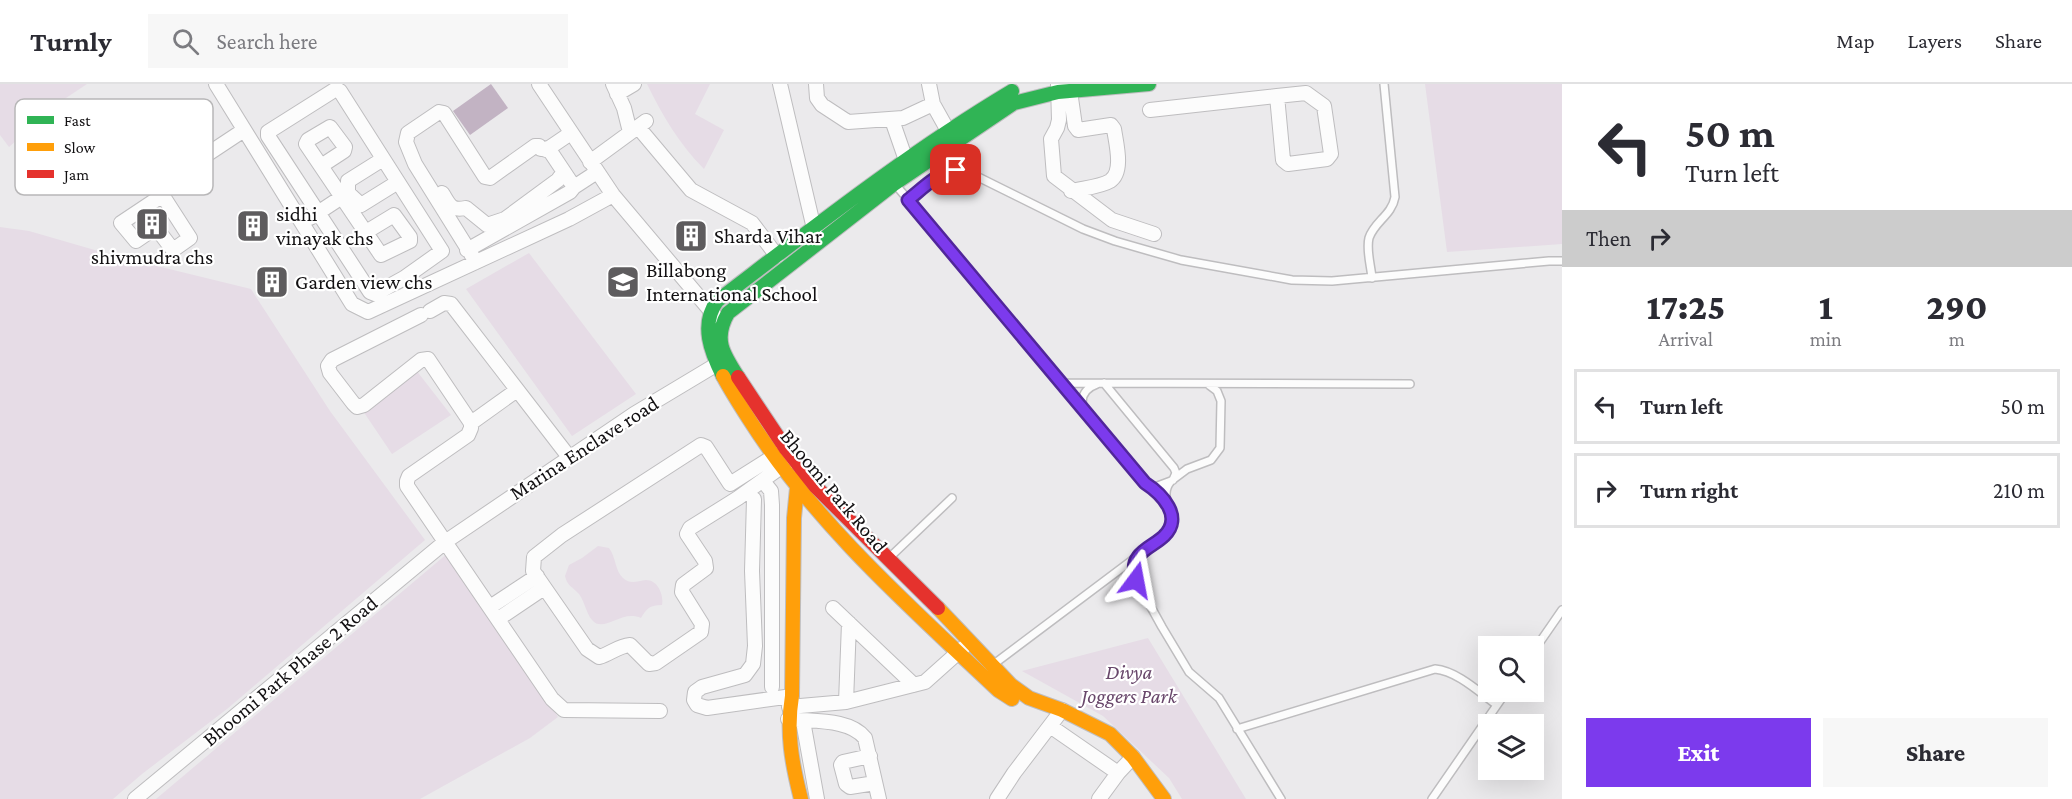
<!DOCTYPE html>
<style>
:root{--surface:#fff;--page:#f7f7f7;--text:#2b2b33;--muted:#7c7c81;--line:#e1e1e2;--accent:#7c3aed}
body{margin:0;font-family:"Crimson Pro",serif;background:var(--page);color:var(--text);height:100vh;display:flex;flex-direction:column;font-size:22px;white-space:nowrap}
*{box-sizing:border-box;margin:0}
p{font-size:20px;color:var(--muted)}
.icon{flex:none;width:33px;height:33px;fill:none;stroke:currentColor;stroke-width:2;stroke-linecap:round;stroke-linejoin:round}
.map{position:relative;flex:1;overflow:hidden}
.panel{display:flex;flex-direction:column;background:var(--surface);width:510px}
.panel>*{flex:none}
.banner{background:#fff;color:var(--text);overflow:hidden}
.controls{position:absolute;left:1478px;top:552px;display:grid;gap:12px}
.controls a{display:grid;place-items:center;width:66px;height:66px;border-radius:0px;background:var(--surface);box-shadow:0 6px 24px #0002;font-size:30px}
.pin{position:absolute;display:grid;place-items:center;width:51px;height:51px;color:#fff;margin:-26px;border-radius:12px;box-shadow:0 3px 9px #0006}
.me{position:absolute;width:66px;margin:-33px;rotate:13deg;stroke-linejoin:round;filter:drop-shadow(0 0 4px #0008)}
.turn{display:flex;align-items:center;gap:21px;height:126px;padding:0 24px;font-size:27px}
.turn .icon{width:78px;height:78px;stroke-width:2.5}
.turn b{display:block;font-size:42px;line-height:51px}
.then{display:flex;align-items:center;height:57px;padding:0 24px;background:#0003;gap:12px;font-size:22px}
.eta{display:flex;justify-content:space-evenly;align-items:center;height:102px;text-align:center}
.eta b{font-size:36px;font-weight:800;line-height:42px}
.button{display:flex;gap:12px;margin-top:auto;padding:12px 24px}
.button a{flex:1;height:69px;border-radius:0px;background:var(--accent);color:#fff;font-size:24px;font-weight:800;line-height:69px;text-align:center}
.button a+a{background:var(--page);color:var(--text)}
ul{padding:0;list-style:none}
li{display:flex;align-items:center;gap:18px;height:75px;margin:0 12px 9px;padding:0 12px;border:3px solid var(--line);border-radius:0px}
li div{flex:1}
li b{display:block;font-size:22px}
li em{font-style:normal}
header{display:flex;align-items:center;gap:36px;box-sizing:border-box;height:84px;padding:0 30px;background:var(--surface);border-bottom:2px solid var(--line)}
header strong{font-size:28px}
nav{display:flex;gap:33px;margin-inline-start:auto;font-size:21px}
.search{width:420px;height:54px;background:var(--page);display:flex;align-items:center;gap:15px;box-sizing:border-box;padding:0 21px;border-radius:0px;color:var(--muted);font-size:22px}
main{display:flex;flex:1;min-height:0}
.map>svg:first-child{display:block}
.green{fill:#e6dce6}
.water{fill:#c2b3c3}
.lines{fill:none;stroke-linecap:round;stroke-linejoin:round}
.lane-casing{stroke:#bebdbf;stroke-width:10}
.street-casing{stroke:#bebdbf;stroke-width:16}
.fast-casing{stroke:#bebdbf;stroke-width:16}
.slow-casing{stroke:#bebdbf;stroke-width:16}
.jam-casing{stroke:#bebdbf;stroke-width:16}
.lane{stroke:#fcfcfc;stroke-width:7}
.street{stroke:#fcfcfc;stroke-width:14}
.fast{stroke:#30b455;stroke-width:14}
.slow{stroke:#ff9f0a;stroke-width:14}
.jam{stroke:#e5322d;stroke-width:14}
.route-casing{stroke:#51269a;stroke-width:15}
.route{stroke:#7c3aed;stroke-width:10}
.labels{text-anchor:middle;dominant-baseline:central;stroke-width:4.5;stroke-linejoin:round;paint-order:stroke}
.poi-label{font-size:21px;fill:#121012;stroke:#fff;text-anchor:start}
.street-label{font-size:21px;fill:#121012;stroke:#fff}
.park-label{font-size:21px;font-style:italic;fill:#69476b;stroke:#fff}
.key{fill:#fff;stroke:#b8b7b8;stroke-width:1.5}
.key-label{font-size:16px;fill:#121012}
</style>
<header>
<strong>Turnly</strong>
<div class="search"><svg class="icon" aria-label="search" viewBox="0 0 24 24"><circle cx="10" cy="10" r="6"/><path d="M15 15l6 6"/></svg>Search here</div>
<nav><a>Map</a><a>Layers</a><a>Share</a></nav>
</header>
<main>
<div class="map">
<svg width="1562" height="715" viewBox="0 0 1562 715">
<rect width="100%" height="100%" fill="#ebeaec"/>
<!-- green -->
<path class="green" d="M0,0H87L60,18L9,63L0,51Z
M647,0H710L695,30L724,46L704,85C680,61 662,31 647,0Z
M1425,0H1562V160L1447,168Z
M0,143L29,147L112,171L251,205L330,327L425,456L227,625L142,690L113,715H0Z
M529,169L636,310L572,352L466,205Z
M416,286L451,331L392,370L363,327Z
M598,462L609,464C616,473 615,487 623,494C631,501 637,497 646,496C658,496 664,511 662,521C650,521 647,524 641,534C621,525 604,550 592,536C586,529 585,518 579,510C573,503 567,502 565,492L569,481L582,474Z
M448,469L558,633L530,654L420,715H156Z
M1148,554L1246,715H1182L1169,694L1103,632L1022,587Z"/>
<!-- water -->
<path class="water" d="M491,0L508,24L470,51L453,27Z"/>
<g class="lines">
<defs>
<path id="lane" d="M895,100L1145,399L1155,403L1171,397C1155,416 1184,431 1163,453L994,580
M908,116L949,86H964L1083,145L1115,157L1181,176L1292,196L1332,197L1549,177H1562
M1372,194C1371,182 1366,166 1369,154C1374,138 1392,131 1395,113L1384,0
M1061,299L1410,300
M1104,299L1174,384L1176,389L1173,396
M1083,323C1080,312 1086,304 1097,300
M1171,397L1187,385L1211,376L1220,364L1221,317L1217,307L1209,301
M889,474L952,414
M1137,474L1135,480L1136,496L1162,543L1189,588L1219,614L1281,715
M1533,568L1562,526
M1237,645L1435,585C1457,587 1479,608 1497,621
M1432,715L1506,608"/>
<path id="street" d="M216,0L352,220L368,228L569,135L613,111
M539,0L613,111L715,232
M613,0L624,24L630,48
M780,0L815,149
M816,0L817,14L822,21L848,38L903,34L933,20
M929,0L933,20L952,54
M1069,0L1075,42L1078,46L1111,41L1114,45C1116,59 1124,88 1110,97C1100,103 1083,104 1071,107
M1058,1L1059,36L1057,44L1051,55L1054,92L1112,136L1154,150
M336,5L340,7L442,167L404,194L375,210L370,208L268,52V48Z
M1306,9L1324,22L1331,70L1327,75L1288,80L1283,76L1277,12Z
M617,10L634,0
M1150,26L1277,12
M114,36L190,154L173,166L157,145L155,144L136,157L121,139L163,111
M892,36L908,82
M638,43L691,106L752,139L777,172
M546,66L571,49
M590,78L646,37
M321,82L344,67L345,63L330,43L308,56L306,60L381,171L410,157V153L394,131L366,148
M158,103L244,46
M574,103L597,88
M348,109L361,121L398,98
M442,109C450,121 450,127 466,124L487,141L505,135L558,96L560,93
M310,134L348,109V97L383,75
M467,166L570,108L574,103L548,64
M476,178L415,80L406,58L408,49L439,28L444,29L485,93L490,94L535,62H539L541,65
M430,227L444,219L451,220L569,373
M421,231L332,276L328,282L330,289L353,319L357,323L364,321L421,276L428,275L471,339V344L468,351L409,392L407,397V402L552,615L564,626L660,627
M471,339L517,306
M779,369L730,400L706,363L701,361L562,451L534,473L533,487L587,565L599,573C610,570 618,562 630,561L649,580L656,579L701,548L702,540L682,508L683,501L706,484L705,477L687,450L690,444L738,414L788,378
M763,397L771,407L772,421V603
M754,415L752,487L755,562L753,580L745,591L702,603L695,608L694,616L697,621L707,624L792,612
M490,523L537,492
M833,524L914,601
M498,535L544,504
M846,618L849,539
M789,623L846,618L925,598L963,564
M788,635C812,638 849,634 865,654L879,715
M803,637L817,715
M1050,642L1118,689L1133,673
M870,672L843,678L841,681L846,700L850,703L875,699
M135,715L445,458L634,330L724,276
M997,715L1014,689L1062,626
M1099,715L1118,689"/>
<path id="fast" d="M723,292C711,268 700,241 717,217C813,144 908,69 1012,7
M738,293C723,270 713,255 728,229L894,100L1014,19L1058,8L1149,0"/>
<path id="slow" d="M723,292C731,307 740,321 749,335C815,439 909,522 998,606L1012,615
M798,394L794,434L792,612C786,648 792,680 801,715
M938,524L1011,601L1029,614L1062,626L1110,650L1133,673L1164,715"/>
<path id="jam" d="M738,293L786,365L815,402L938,524"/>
</defs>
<!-- lane casing -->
<use href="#lane" class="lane-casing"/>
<!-- street casing -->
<use href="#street" class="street-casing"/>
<!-- fast casing -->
<use href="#fast" class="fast-casing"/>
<!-- slow casing -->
<use href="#slow" class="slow-casing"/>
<!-- jam casing -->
<use href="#jam" class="jam-casing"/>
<!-- lane -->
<use href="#lane" class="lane"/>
<!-- street -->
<use href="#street" class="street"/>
<!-- fast -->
<use href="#fast" class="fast"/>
<!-- slow -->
<use href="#slow" class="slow"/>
<!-- jam -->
<use href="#jam" class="jam"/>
</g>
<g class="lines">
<defs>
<path id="route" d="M956,86C938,88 921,106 908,116L1145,399C1162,410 1184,433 1164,452C1156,460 1144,464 1138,473C1133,479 1134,489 1136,496"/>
</defs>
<!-- route casing -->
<use href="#route" class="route-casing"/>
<!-- route -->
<use href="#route" class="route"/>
</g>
<!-- icons -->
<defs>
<symbol id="building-square" viewBox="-11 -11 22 22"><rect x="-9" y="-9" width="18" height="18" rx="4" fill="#5e5c5e" stroke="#fff"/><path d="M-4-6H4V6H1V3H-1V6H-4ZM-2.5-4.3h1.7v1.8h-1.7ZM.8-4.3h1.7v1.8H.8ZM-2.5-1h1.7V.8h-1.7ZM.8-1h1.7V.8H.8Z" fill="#fff"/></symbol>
<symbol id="school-square" viewBox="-11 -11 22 22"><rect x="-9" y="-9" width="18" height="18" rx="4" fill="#5e5c5e" stroke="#fff"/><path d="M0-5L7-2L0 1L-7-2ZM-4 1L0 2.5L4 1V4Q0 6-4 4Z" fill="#fff"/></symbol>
</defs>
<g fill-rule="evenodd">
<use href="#building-square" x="133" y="121" width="38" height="38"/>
<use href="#building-square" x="234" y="123" width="38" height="38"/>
<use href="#building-square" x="672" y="133" width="38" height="38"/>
<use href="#building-square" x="253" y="179" width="38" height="38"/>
<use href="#school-square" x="604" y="179" width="38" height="38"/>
</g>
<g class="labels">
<!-- poi labels -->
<g class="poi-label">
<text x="276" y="130">sidhi<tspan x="276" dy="24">vinayak chs</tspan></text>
<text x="714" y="152">Sharda Vihar</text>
<text x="152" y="173" text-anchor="middle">shivmudra chs</text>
<text x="646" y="186">Billabong<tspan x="646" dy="24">International School</tspan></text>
<text x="295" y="198">Garden view chs</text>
</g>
<!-- street labels -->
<g class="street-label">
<text transform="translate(584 364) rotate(-33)">Marina Enclave road</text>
<text transform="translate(834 407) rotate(50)">Bhoomi Park Road</text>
<text transform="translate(290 587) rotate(-40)">Bhoomi Park Phase 2 Road</text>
</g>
<!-- park labels -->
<g class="park-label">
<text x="1129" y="588">Divya<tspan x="1129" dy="24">Joggers Park</tspan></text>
</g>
</g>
<!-- legend -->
<rect x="15" y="15" width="198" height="96" rx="9" class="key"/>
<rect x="27" y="32" width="27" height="8" fill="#30b455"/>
<rect x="27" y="59" width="27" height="8" fill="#ff9f0a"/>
<rect x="27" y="86" width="27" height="8" fill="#e5322d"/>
<g class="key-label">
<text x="64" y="42">Fast</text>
<text x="64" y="69">Slow</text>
<text x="64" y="96">Jam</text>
</g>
</svg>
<div class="controls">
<a><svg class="icon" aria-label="search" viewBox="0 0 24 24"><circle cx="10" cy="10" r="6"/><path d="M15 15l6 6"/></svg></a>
<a><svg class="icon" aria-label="layers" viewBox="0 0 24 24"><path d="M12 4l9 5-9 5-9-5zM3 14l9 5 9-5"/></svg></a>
</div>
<div class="pin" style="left:956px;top:86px;background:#d93025"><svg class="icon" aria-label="arrive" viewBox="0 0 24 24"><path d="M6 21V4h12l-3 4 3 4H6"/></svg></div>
<svg class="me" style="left:1136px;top:496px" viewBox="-20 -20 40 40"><path d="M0-17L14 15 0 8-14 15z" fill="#7c3aed" stroke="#fff" stroke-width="4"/></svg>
</div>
<section class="panel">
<div class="banner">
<div class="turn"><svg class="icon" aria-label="left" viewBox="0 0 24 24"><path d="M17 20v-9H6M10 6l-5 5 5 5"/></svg><div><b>50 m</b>Turn left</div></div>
<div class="then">Then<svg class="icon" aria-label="right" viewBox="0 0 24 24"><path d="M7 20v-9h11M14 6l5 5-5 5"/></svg></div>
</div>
<div class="eta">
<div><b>17:25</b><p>Arrival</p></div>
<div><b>1</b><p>min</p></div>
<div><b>290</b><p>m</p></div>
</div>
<ul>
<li><svg class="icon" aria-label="left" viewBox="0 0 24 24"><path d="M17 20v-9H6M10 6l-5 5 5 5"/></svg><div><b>Turn left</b></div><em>50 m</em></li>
<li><svg class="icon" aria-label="right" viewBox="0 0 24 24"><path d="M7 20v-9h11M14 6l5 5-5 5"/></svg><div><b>Turn right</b></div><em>210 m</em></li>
</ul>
<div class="button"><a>Exit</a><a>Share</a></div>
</section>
</main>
